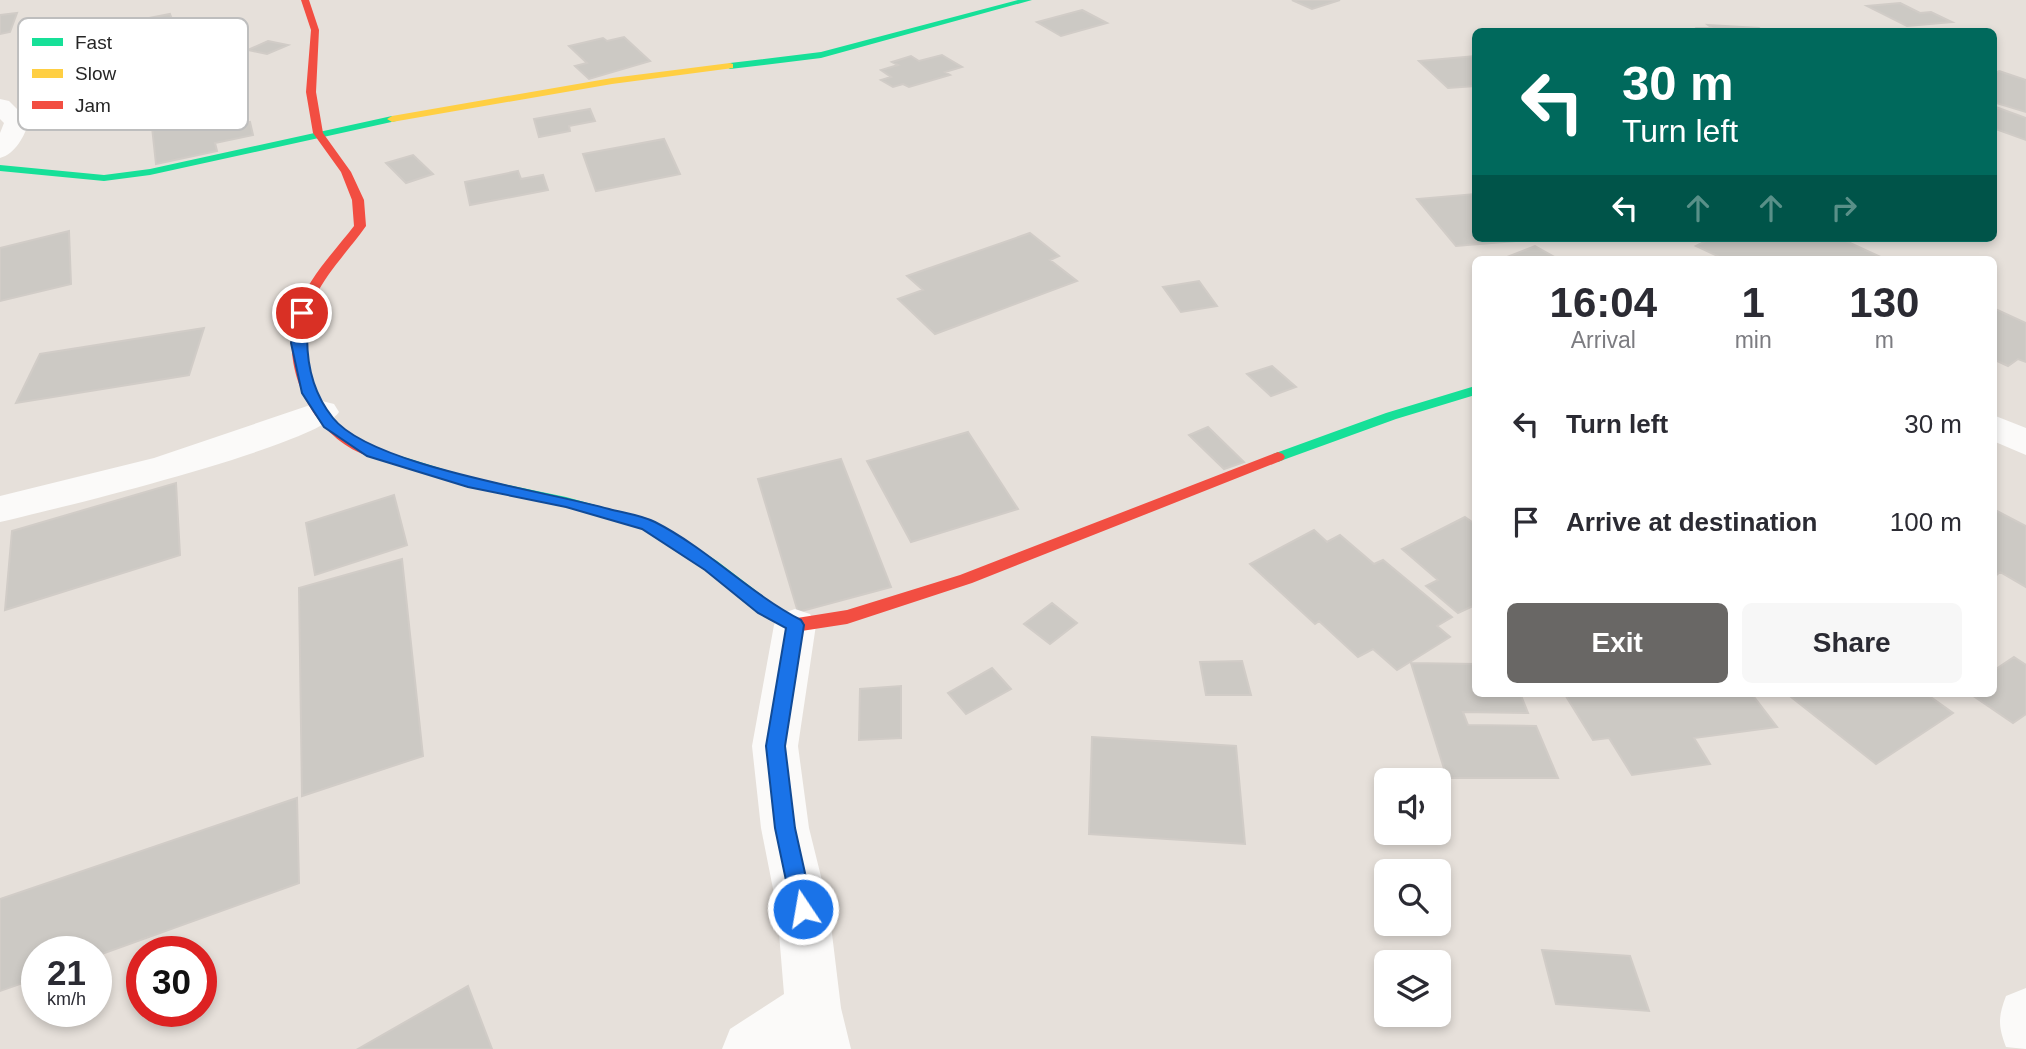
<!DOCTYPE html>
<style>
:root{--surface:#fff;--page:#f7f7f7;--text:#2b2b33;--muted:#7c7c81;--accent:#696765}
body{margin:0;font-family:Arial,sans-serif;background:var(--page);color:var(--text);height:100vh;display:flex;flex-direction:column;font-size:26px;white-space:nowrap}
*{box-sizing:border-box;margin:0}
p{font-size:23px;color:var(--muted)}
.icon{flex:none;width:38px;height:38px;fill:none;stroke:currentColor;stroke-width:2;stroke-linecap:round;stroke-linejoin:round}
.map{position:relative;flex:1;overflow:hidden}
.drawer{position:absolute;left:1472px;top:256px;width:525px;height:441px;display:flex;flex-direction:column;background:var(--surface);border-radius:10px;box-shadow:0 4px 10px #0003}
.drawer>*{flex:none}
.guide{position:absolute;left:1472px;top:28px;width:525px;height:214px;border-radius:10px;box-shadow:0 4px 10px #0003;background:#00695c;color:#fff;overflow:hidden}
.buttons{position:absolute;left:1374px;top:768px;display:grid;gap:14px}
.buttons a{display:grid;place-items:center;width:77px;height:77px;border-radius:10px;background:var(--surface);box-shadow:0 4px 10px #0003;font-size:35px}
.speed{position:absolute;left:21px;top:936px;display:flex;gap:14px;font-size:35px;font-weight:700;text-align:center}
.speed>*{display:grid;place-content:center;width:91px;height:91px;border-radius:50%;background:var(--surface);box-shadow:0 4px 10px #0003;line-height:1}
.speed small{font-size:18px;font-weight:400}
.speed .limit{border:10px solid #d22;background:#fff;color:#111}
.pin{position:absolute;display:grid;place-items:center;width:60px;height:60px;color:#fff;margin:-30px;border:4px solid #fff;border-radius:50%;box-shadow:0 2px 7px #0007}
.me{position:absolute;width:77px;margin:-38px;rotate:348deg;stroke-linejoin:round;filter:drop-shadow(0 0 5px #0008)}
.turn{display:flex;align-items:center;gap:24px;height:147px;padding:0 35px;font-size:32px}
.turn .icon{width:91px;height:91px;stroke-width:2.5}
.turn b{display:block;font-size:49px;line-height:60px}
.lanes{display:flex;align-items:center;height:66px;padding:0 35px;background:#0003;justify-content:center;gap:35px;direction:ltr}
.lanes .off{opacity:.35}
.eta{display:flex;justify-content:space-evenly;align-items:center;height:119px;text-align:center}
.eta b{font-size:42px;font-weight:800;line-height:49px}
.action{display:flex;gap:14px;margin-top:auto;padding:14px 35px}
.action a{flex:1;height:80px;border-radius:10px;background:var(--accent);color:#fff;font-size:28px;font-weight:800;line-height:80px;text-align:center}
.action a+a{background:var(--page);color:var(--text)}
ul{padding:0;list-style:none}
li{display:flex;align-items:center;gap:21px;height:98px;padding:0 35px}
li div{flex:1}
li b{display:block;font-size:26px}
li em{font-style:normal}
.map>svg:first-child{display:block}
.building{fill:#ccc9c4;stroke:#d1ccc7;stroke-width:2}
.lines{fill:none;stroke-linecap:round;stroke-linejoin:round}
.street{fill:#fbfaf9;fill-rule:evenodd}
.fast{fill:#16e098;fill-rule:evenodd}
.slow{fill:#ffcf43;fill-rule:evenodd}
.jam{fill:#f24e42;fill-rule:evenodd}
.route{fill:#1a73e8;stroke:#114b97;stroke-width:2}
.key{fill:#fff;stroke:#bebebe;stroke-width:2}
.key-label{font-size:19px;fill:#262626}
</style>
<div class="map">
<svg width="2026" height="1049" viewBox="0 0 2026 1049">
<rect width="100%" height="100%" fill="#e6e0da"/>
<!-- building -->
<path class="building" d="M1292,0H1340L1312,9Z
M1900,3L1920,13L1931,12L1952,22L1907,26L1867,6Z
M1082,10L1107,23L1061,36L1037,22Z
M17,13L10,32L0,34V15Z
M170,14L174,25L134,33L131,26L146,23L144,19Z
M1708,25L1759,28L1763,32H1701L1697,28H1712Z
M624,37L650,61L589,79L575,66L587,63L569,46L603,38L607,41Z
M268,41L288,45L267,54L248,50Z
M942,55L962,67L945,72L950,75L909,87L903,84L893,87L881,80L891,77L881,70L898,65L892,62L911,56L919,61Z
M1475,56V86L1448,88L1419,61Z
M1999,71L2026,80V112L1993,102V74Z
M1993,106L2026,118V140L1993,128Z
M590,109L595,121L569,126L570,131L539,137L534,119Z
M195,118L196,123L220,119L222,128L250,122L253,135L215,143L217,151L156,164L152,127Z
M664,139L680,174L596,191L583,154Z
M413,155L433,174L406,183L386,163Z
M518,171L521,179L543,175L548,190L470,205L465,182Z
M1475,194V238H1514L1517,241L1456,246L1417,199Z
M69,231L71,284L0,301V248Z
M1030,233L1059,256L1050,260L1077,281L935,334L898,299L923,290L907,276Z
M1704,238H1856L1848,242L1885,259H1724L1696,246L1708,240Z
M1535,246L1558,259H1502Z
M1199,281L1217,306L1181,312L1163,287Z
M1993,308L2026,323V362L2018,359L2008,366L1993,359Z
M204,328L189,375L16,403L40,354Z
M1272,366L1296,387L1271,396L1247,374Z
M1208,427L1244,462L1224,469L1189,435Z
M968,432L1018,509L911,542L867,461Z
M841,459L891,587L798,612L758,479Z
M176,483L180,555L5,610L12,531Z
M394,495L407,545L315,575L306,523Z
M1993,509L2026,526V587L2000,572L1993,578Z
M1465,517L1475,524V605L1458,613L1426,586L1438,580L1402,549Z
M1314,530L1327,542L1340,535L1374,564L1383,560L1452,617L1437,626L1450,637L1397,670L1373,649L1358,657L1319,621L1315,624L1250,564Z
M402,559L423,756L302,796L299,588Z
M1052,603L1077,623L1050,644L1024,624Z
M2014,657L2026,665V714L2013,723L1969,693H1993V671Z
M1242,661L1251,695H1206L1200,662Z
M1411,663L1475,664V693H1520L1528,713L1463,712L1468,725L1536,726L1558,778H1447Z
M992,668L1011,689L966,714L948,693Z
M901,686V738L859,740L860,689Z
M1564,693H1751L1777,727L1694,738L1710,764L1632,775L1609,738L1593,740Z
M1786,693H1925L1953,713L1876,764Z
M1092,737L1236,746L1245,844L1089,834Z
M297,798L299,883L96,956V952H37V978L0,991V899Z
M1542,950L1630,956L1649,1011L1556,1004Z
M468,986L492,1049H358Z"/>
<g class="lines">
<!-- street -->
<path class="street" d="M0,99L9,101L29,121C25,136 15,154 0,158V133L4,123L0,119Z
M322,401L334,404L339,412C317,446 52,510 0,522V496L154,458Z
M1993,415L2026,428V455L1993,441Z
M795,609L810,614L816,625L798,746L809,828L829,909L841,1008L851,1049H722L730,1029L784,994L777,909L761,828L752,746L774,625L780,614Z
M2026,988V1049L2006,1047C1998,1026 1998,1017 2006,996Z"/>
<!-- fast -->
<path class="fast" d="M1018,0H1032L821,58L730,69L725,66L730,63L821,52Z
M392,116L396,117V121L150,175L104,181L0,171V165L104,175L150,169Z
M1475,386V395L1396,419L1283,460L1278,462L1271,457L1273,454L1386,413Z
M374,448L469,477L566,497L654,521L717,561L780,609L783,614L780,619H768L705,569L643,529L566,507L468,487L369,456L367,453L369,450Z"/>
<!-- slow -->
<path class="slow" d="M730,63L733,64V68L612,84L392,122L387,119L392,116L612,78Z"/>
<!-- jam -->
<path class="jam" d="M301,0H309L319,30L316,92L323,133L351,172L364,200L366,226C349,250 328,271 315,297C296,336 305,393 338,424C350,435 365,442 379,450L381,453L379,456L374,458C315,442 277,368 297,310C308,278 334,252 354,226L352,200L341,172L313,133L306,92L311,30Z
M1278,452L1283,454L1285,457L1283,460L972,583L847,624L795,632L768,619L765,614L768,609L774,608L797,618L847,610L960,575Z"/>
</g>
<!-- route -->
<path class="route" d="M298,310L309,313C304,350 309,388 333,418C371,466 546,491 609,509C624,513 641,515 655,522C708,549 749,593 801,620L804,625L785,746L795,828L813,909L810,916L803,919L795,916L792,909L775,828L766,746L786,628L758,613L705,570L642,529L566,507L468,487L367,456L324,427L302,393L291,343Z"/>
<!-- legend -->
<rect x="18" y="18" width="230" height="112" rx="10" class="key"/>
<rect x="32" y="38" width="31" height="8" fill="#16e098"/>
<rect x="32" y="69" width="31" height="9" fill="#ffcf43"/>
<rect x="32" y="101" width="31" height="8" fill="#f24e42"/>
<g class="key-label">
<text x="75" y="49">Fast</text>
<text x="75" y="80">Slow</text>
<text x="75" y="112">Jam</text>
</g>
</svg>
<div class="buttons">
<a><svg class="icon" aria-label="sound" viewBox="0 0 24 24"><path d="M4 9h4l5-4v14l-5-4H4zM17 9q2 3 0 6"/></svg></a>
<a><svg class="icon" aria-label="search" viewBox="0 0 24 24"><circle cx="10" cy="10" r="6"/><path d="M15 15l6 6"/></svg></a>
<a><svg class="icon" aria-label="layers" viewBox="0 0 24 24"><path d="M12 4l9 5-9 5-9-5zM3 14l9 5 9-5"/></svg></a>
</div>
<div class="speed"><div>21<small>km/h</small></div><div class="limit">30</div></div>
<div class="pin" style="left:302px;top:313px;background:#d93025"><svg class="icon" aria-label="arrive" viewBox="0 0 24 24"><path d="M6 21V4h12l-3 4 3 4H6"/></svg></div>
<svg class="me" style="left:803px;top:909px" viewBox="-20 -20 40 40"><circle r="17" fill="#1a73e8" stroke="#fff" stroke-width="3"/><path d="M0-11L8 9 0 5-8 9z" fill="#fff"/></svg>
<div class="guide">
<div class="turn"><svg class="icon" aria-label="left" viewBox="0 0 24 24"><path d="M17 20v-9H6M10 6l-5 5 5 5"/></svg><div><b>30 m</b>Turn left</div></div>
<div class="lanes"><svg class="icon" aria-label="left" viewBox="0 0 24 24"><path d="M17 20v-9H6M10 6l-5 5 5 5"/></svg><svg class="icon off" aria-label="ahead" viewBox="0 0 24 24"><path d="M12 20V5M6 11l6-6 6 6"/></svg><svg class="icon off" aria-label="ahead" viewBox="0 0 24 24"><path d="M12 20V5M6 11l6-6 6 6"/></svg><svg class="icon off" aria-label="right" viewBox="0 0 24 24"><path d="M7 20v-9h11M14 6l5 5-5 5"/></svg></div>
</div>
<section class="drawer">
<div class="eta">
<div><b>16:04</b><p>Arrival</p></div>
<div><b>1</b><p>min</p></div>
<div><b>130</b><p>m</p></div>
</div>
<ul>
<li><svg class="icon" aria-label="left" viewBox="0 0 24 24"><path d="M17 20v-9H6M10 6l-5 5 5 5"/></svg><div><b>Turn left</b></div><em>30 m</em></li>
<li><svg class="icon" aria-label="arrive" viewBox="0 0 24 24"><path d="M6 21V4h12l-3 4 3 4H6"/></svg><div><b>Arrive at destination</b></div><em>100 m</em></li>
</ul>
<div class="action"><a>Exit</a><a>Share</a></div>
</section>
</div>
